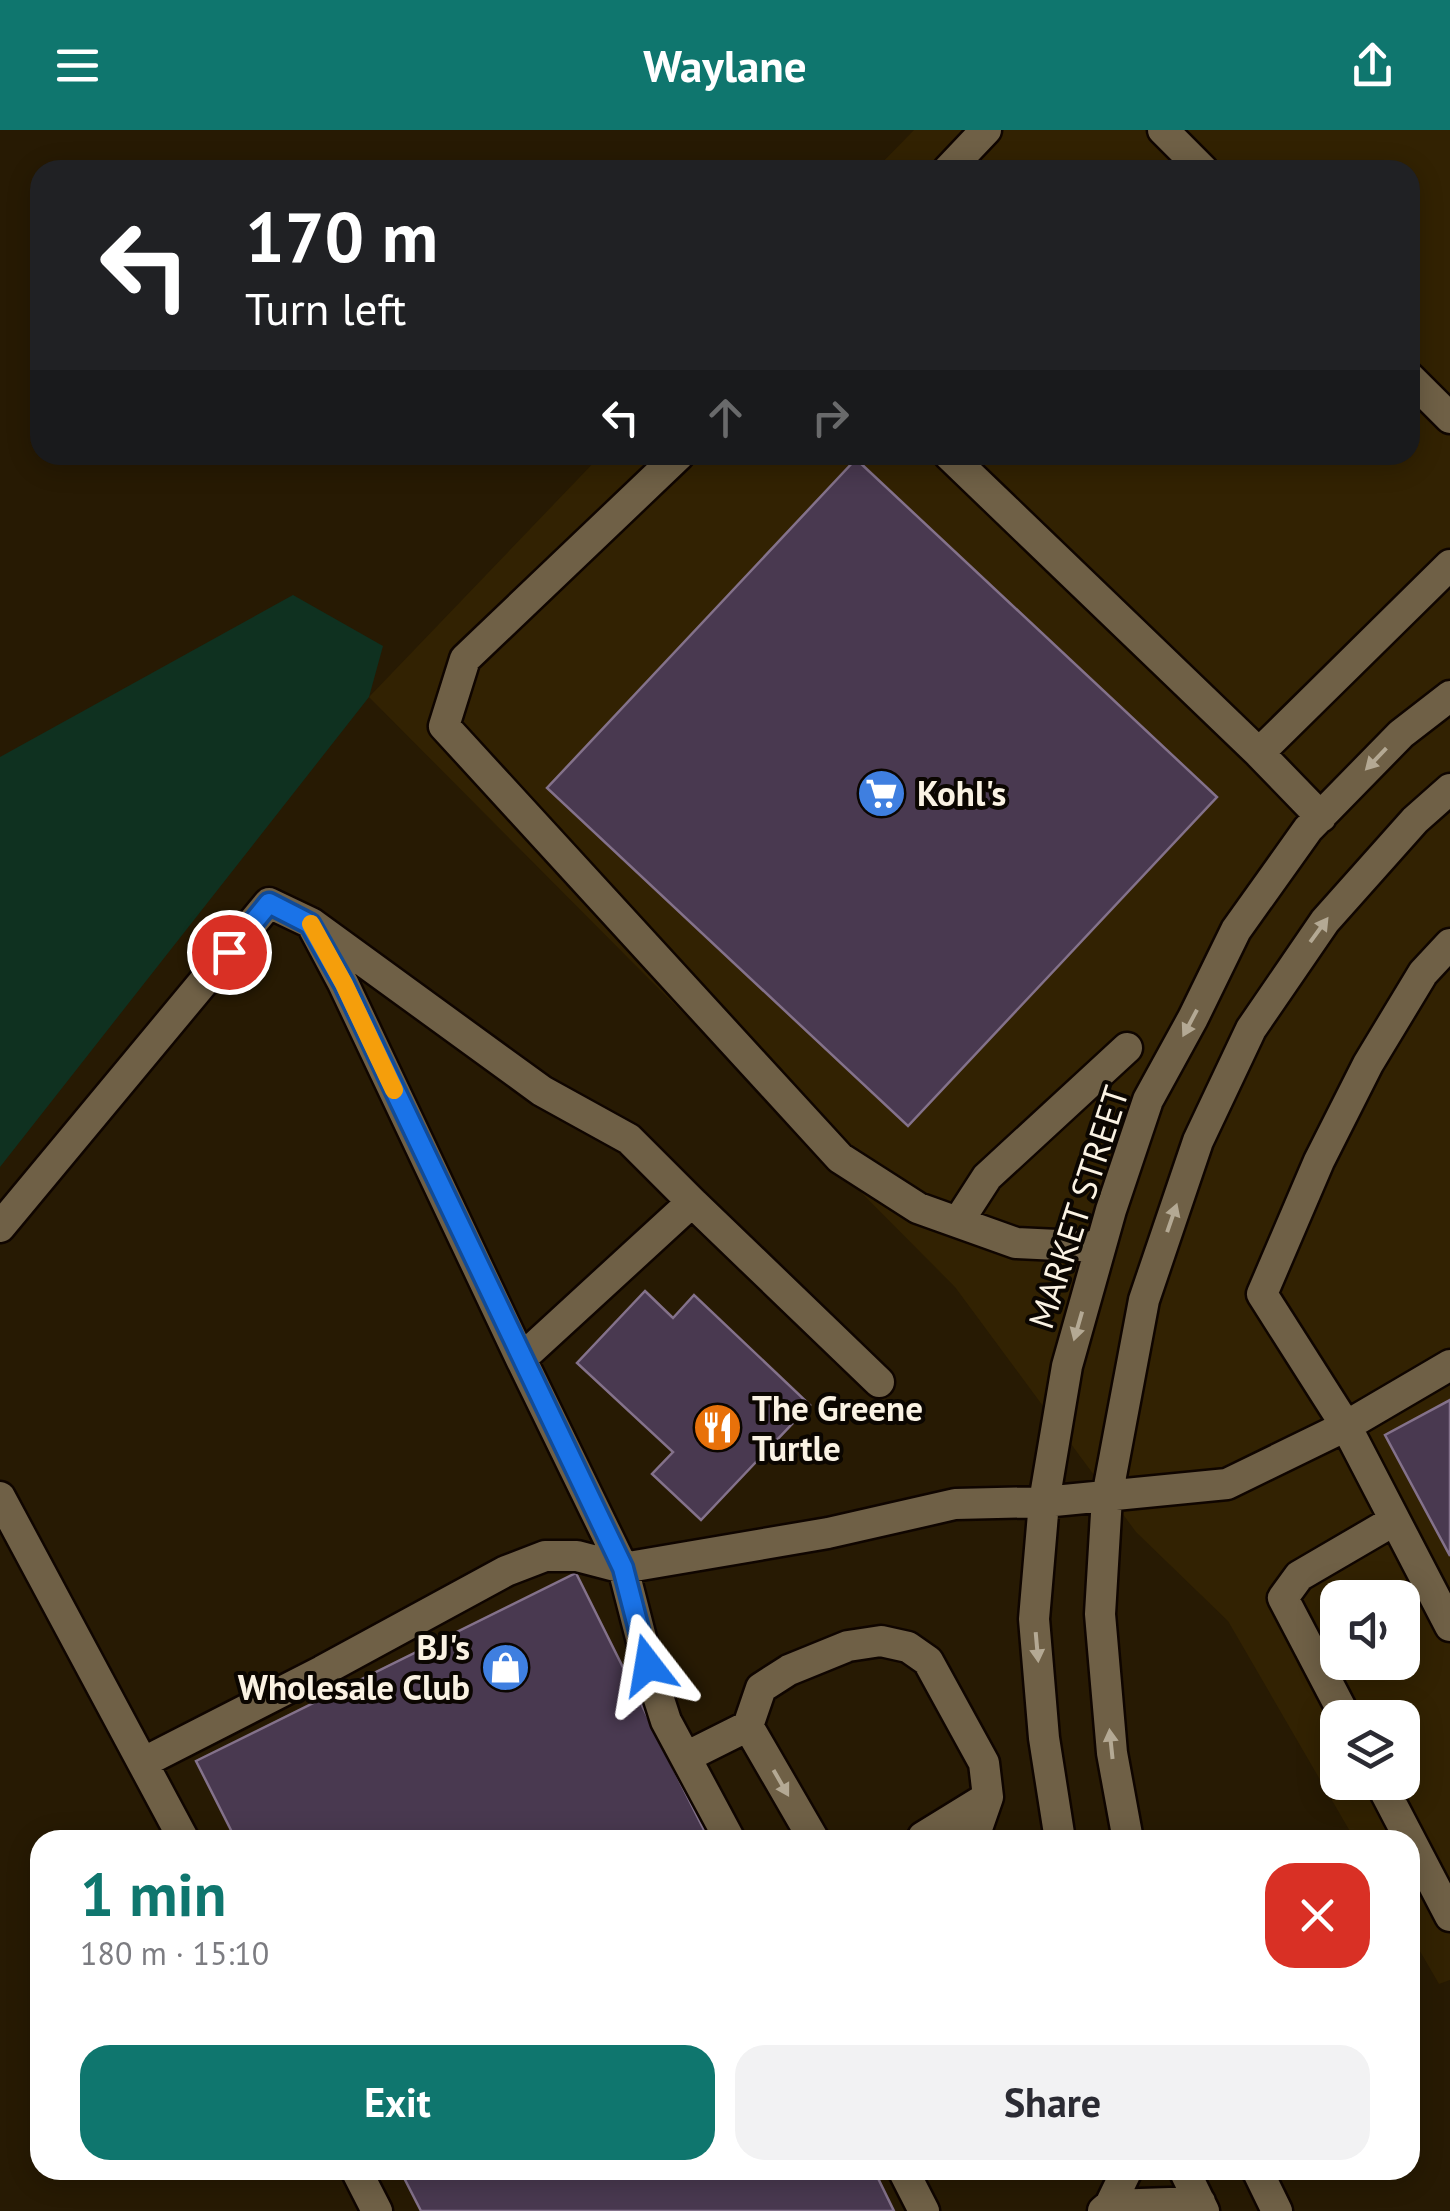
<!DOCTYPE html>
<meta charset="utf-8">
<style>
:root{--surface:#fff;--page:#f2f2f3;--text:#2b2b33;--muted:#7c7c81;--accent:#0f766e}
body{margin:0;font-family:"PT Sans",sans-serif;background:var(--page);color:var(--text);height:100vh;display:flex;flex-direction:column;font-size:38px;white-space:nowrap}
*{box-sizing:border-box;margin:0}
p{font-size:32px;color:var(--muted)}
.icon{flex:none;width:55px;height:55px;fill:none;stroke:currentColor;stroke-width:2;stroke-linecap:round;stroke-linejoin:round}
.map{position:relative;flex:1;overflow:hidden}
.side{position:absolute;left:30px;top:1700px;width:1390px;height:350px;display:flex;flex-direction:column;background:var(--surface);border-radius:30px;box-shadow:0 5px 25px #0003}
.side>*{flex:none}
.banner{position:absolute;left:30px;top:30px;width:1390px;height:305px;border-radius:30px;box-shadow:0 5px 25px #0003;background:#202124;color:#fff;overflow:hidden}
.controls{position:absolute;left:1320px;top:1450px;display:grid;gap:20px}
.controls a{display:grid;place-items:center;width:100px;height:100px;border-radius:20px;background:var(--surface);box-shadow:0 5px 25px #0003;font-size:50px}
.pin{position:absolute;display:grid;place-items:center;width:85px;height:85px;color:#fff;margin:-42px;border:5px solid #fff;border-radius:50%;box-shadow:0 2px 10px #0007}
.me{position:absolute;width:110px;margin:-55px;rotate:346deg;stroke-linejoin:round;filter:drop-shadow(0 0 8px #0008)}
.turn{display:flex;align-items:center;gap:35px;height:210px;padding:0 50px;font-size:45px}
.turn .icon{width:130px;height:130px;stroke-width:2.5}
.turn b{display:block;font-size:70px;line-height:85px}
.lanes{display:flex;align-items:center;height:95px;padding:0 50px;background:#0003;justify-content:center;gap:50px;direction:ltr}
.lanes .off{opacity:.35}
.round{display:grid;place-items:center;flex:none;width:105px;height:105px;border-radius:30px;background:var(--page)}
.headline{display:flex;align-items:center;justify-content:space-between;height:170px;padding:0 50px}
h1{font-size:60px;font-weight:600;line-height:75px;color:var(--accent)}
.button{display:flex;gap:20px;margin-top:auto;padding:20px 50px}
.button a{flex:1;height:115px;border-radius:30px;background:var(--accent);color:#fff;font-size:40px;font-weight:600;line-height:115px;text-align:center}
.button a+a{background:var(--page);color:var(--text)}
header{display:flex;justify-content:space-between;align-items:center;height:130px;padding:0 50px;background:var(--accent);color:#fff;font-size:45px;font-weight:600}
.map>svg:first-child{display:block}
.built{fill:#322202;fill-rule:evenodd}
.green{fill:#0f3120}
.building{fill:#493950;stroke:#84728b;stroke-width:2.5}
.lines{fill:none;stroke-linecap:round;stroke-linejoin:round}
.minor-casing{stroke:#0f0500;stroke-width:35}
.minor{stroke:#6f6046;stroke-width:30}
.oneway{fill:#b4a994}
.route-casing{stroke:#114b97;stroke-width:25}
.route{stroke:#1a73e8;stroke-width:18}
.slow{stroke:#f59e0b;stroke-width:18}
.labels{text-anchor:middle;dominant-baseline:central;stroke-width:8;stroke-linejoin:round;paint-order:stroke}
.poi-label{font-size:35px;font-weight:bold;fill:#faf2e3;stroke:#0b0601;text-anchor:start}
.street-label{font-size:35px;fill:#faf2e3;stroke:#0b0601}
</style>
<header><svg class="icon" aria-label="menu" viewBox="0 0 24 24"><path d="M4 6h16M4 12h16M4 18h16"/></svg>Waylane<svg class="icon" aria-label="share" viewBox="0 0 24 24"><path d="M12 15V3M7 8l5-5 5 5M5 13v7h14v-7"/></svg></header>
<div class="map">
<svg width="1450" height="2081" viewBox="0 0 1450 2081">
<rect width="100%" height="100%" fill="#271a03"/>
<!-- built -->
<path class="built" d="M914,0H1450V1850L1439,1854L1410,1804V1710H1355L1228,1491L1136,1402L955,1157L369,567L601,325H1410V40H875ZM1338,1468H1402V1532H1338ZM1338,1588H1402V1652H1338Z"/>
<!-- green -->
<path class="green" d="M293,465L383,516L369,567L0,1037V627Z"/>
<!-- building -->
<path class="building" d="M856,329L1217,667L908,996L547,658Z
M645,1161L673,1188L694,1165L810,1275L701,1390L652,1344L673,1322L577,1233Z
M1450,1270V1426L1385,1305Z
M576,1443L709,1710H236L196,1631Z
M400,2040H874L894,2081H421Z"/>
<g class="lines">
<defs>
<path id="minor" d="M1163,0L1203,40
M948,40L986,0
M1410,248L1450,288
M679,325L465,529L444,596L840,1028L918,1078L1016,1113L1100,1117
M949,325L1259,623L1321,687
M1259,623L1450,435
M1450,814L1423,843L1368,934L1319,1031L1262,1164L1346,1296L1450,1496
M692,1072L879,1252
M958,1092L987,1047L1127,918
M0,1097L269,773L311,793
M521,1229L692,1072L629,1009L542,961L311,793L343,853L521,1229L623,1438L648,1535L666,1591L730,1710
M0,1367L184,1710
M1346,1588L1283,1468L1299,1446L1395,1390
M686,1627L748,1596
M144,1632L322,1541L506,1441L545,1426H577L623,1438L828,1403L955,1374L1044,1372L1227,1354L1346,1296L1450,1235
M1380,1652L1450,1786
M923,1707L988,1667
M814,1710L748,1596L761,1558L789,1540L848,1516L881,1511L908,1517L928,1531L984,1633L988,1667L973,1710
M1060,1710L1044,1608L1034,1489L1044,1372L1067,1236L1111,1080L1148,970L1193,888L1236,800L1308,699L1401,604L1450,566
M1128,1710L1112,1623L1100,1484L1107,1367L1144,1170L1198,1011L1251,899L1325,791L1415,690L1450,659
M356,2040L377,2081
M903,2040L924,2081
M1184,2040L1204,2081
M1257,2040L1277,2081
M1110,2075L1200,2072
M1103,2081L1110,2075L1127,2040"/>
</defs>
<!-- minor casing -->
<use href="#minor" class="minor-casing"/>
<!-- minor -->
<use href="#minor" class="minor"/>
</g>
<!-- one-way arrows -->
<defs><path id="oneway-solid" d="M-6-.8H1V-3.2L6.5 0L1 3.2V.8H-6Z" transform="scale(2.5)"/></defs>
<g class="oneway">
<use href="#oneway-solid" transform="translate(1376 629) rotate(134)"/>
<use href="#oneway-solid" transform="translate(1319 800) rotate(-54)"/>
<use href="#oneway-solid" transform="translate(1190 893) rotate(118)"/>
<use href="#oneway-solid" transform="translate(1172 1088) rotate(-71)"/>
<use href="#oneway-solid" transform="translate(1078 1196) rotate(106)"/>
<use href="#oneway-solid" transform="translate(1037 1517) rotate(85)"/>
<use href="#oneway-solid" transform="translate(1111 1614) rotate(-96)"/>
<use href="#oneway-solid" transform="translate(781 1653) rotate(60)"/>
</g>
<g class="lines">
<defs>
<path id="route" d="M229,822L269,773L310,794L344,854L623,1438L648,1535"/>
</defs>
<!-- route casing -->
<use href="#route" class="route-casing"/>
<!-- route -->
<use href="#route" class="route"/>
<!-- slow -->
<path class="slow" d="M311,794L344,854L394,960"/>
</g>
<!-- icons -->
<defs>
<symbol id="supermarket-disc" viewBox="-11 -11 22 22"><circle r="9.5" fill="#3f7fe0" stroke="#0b0601"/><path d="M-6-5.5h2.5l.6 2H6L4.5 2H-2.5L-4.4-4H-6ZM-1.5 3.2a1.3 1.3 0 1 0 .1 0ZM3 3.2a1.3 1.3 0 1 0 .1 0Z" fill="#fff"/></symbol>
<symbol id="restaurant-disc" viewBox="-11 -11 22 22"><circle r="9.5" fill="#e8710a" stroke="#0b0601"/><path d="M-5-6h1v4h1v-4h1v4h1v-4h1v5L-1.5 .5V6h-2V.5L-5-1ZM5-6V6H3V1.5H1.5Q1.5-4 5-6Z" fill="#fff"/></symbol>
<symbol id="shop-disc" viewBox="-11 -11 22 22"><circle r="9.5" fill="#3f7fe0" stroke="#0b0601"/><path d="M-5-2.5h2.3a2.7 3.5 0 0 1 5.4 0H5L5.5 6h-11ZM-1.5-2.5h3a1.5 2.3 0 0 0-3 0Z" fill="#fff"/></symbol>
</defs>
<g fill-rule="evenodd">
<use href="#supermarket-disc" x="854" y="636" width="55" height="55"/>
<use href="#restaurant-disc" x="690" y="1270" width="55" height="55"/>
<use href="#shop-disc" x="478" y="1510" width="55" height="55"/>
</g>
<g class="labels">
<!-- poi labels -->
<g class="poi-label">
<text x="917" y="663">Kohl's</text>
<text x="752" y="1278">The Greene<tspan x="752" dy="40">Turtle</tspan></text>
<text x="470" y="1517" text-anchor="end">BJ's<tspan x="470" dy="40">Wholesale Club</tspan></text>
</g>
<!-- street labels -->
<g class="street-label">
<text transform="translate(1078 1077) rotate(-72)">MARKET STREET</text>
</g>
</g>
</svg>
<div class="controls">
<a><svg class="icon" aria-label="sound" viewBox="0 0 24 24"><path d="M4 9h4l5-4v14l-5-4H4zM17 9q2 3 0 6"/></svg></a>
<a><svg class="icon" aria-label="layers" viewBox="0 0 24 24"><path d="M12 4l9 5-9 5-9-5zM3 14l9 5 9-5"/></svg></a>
</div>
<div class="pin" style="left:229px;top:822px;background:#d93025"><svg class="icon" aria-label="arrive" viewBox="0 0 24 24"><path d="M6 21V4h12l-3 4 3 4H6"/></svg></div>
<svg class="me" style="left:648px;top:1535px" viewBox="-20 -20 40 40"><path d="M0-17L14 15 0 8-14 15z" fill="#1a73e8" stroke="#fff" stroke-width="4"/></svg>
<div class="banner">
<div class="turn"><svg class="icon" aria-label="left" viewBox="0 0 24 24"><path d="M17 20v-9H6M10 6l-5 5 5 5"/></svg><div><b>170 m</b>Turn left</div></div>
<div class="lanes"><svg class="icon" aria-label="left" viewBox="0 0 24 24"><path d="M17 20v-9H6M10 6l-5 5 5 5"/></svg><svg class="icon off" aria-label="ahead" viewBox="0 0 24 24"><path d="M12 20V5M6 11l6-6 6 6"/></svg><svg class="icon off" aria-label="right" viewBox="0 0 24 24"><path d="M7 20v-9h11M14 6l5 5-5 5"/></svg></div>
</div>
<section class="side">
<div class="headline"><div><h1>1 min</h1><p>180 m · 15:10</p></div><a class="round" style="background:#d93025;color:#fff"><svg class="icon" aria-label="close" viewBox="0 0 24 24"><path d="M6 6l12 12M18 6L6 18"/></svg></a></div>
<div class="button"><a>Exit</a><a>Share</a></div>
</section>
</div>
